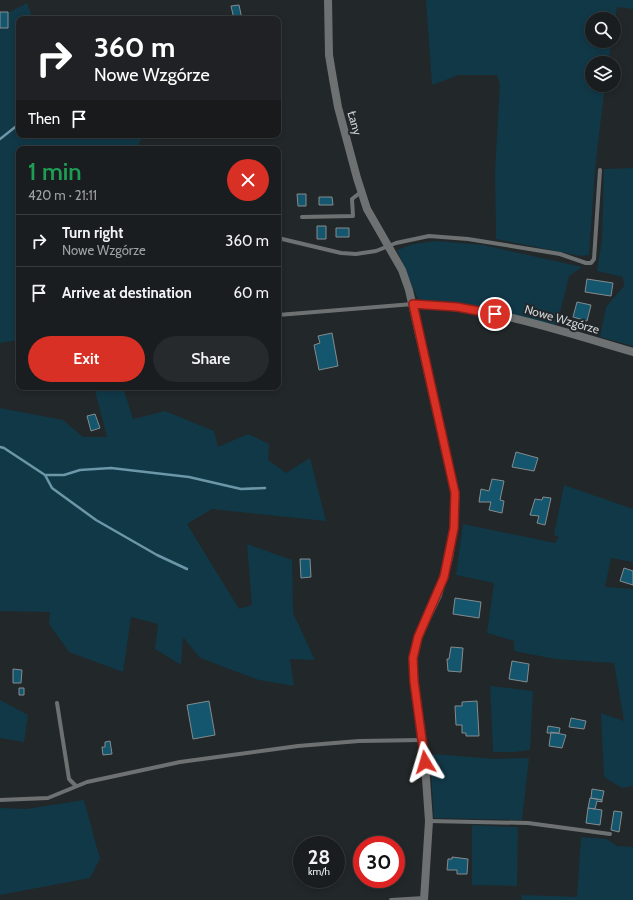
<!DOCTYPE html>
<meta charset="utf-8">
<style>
:root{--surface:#1a1d1f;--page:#272a2c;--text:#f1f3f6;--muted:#9fa2a4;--line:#383b3d;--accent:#d93025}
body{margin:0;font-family:Cabin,sans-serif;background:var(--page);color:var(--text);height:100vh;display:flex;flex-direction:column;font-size:15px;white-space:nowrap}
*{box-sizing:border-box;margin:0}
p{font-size:13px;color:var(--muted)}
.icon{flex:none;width:22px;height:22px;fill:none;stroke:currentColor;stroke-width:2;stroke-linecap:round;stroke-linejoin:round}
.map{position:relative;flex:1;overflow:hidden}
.side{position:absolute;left:16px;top:146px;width:265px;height:244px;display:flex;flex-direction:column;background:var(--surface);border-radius:8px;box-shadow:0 2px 6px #0003,0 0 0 1px var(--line)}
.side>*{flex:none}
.guide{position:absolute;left:16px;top:16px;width:265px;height:122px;border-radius:8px;box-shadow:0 2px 6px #0003,0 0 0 1px var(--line);background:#202124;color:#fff;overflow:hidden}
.controls{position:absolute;left:585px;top:12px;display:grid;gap:8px}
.controls a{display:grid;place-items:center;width:36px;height:36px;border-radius:50%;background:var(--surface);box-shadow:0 2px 6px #0003,0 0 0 1px var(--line);font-size:20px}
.speed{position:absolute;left:293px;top:836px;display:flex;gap:8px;font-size:20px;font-weight:700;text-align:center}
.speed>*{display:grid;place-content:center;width:52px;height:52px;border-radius:50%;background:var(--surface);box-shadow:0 2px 6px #0003,0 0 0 1px var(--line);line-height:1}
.speed small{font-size:10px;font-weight:400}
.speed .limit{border:6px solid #d22;background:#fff;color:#111}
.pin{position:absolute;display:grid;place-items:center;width:34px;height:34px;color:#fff;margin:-17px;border:2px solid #fff;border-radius:50%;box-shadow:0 1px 4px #0007}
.me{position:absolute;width:44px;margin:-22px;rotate:353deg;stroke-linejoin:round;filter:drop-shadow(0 0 3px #0008)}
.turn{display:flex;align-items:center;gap:14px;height:84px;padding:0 12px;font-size:18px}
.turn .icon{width:52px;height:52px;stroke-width:2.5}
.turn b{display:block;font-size:28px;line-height:34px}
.then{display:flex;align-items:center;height:38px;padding:0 12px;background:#0003;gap:8px;font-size:15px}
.round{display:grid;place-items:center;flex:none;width:42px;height:42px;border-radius:21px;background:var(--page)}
.headline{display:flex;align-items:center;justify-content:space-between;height:68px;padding:0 12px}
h1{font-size:24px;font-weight:600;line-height:30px;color:#1e9e55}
.button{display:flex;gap:8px;margin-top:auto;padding:8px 12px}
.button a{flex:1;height:46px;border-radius:24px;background:var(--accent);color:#fff;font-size:16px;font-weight:600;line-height:46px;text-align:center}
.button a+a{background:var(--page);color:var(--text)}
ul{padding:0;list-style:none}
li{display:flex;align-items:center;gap:12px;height:52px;padding:0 12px;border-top:1px solid var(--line)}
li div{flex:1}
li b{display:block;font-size:15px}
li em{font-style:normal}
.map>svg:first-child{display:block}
.green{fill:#113847}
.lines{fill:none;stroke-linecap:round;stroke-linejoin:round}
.stream{stroke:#6c97a9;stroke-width:2.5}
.building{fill:#14566e;stroke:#858b8d}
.lane{stroke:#6e7172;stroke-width:4}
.street{stroke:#6e7172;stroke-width:8}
.route-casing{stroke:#8d1f18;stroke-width:10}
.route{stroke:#d93025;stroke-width:7}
.labels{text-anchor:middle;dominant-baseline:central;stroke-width:4;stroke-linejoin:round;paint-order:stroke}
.street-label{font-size:12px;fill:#d1d4d6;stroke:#222729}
</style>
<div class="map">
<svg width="633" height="900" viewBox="0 0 633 900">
<rect width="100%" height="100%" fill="#222729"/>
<!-- green -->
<path class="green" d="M426,0H633V9L617,7L614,27V19H592V41H612L608,63H592V85H605L595,169L589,255L581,256L496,239L495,171L500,84L497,75H459L432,85Z
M27,3L33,19H19V135H144L136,149H19V340L0,343V17Z
M633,168V346L600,337L606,307L624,286L623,277L597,271L602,240L604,169Z
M437,241L483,245L582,267L569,276L557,325L467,307L418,299L397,250L413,244Z
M94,387H123L133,419L165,411L214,431L218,447L248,434L269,444L268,460L286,473L310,458L326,521L212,509L187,524L239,609L252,605L247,544L292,560L293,613L315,660L290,659L294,686L259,680L200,658L183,637L181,665L155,649L158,624L131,617L123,672L69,652L49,624L50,612L0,611V408L63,420L83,437H107Z
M564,485L633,509V562L611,558L605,587L633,589V786L622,788L604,777L601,713L624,721L614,663L555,659L514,651V641L487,633L494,583L456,575L463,524L555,543L559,537L554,535Z
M490,686L533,691L530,750L515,752H493Z
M0,700L28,715L24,742L0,738Z
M434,754L495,759L529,758L522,820L434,818L430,756Z
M84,800L100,859L90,878L0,895V808L26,809Z
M472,825L518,827L517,886L472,885Z
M581,837L607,839L617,846L633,847V900H522L521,895L577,897Z"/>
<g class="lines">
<!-- stream -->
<path class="stream" d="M0,139L19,124
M0,447L4,448L45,475H64L80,470L111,468L189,477L241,489L265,488
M45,475L52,488L96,520L157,555L187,569"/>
</g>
<!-- building -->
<path class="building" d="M239,5L242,19H234L231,6Z
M0,12H8V28H0Z
M297,194H306V206H298Z
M319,197H332L333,205H319Z
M317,226H326V239H317Z
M336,228H349V237H336Z
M587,279L613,283L611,296L585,292Z
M577,302L591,305L587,321L573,317Z
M332,333L338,366L319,370L314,345L320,343L318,336Z
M95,414L100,428L91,431L87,416Z
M516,452L538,458L534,471L512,467Z
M492,479L504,481L500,500L504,501L502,513L489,510L491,502H479L481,489L489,491Z
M543,497L551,498L545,525L537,523L539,516L530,515L535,499L542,500Z
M300,559H310L311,577L301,578Z
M624,568L633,571V585L620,581Z
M455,598L481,602L479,618L453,614Z
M451,647L463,648L461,672L448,671L447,659H449Z
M512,661L529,664L527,682L509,679Z
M13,669L22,670L21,683H13Z
M19,688H24V695H19Z
M209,701L215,735L193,739L187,705Z
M477,701L479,736H466V733H462V725H456L455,706H462V702Z
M571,718L586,721L584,729L569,727Z
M548,726L560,728L559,733H547Z
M551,732L566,735L562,748L549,746Z
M110,741L112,754L103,755L102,747H105V742Z
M592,789L604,791L602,800L591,798Z
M590,798L602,800V802L597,801L595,809L588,808Z
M588,808L602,810L600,825L586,823Z
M614,811L622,812L619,832L611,830Z
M452,857L468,859L467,874H457V870H447L448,859H452Z"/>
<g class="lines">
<!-- lane -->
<path class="lane" d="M302,217L353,216L352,199L361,192
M278,238L341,253L356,254L376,251L396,243L429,236L468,239L560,254L586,263H591L594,259L600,170
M278,315L413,304
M57,703L69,779L76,786
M0,800L48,798L87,782L180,762L298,746L359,741L422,740
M429,821L528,823L610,834
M391,900L424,898"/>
<!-- street -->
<path class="street" d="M328,0L329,55L333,79L338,107L357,178L367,209L402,270L409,290L455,493L454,527L449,558L438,595L418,637L413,658L414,681L424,750L429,821L424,900
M413,304C489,306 561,331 633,352"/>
</g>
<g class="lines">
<defs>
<path id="route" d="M425,762L414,681L413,658L418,637L444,577L454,528L455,493L413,304L457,307L495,314"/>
</defs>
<!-- route casing -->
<use href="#route" class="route-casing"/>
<!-- route -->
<use href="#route" class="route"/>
</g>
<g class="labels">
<!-- street labels -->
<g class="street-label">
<text transform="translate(355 123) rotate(74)">Łany</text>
<text transform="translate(562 319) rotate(16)">Nowe Wzgórze</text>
</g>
</g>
</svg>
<div class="controls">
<a><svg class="icon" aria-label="search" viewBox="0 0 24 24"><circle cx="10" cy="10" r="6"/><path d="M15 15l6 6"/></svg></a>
<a><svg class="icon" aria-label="layers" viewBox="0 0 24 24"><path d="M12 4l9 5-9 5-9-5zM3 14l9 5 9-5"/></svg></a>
</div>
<div class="speed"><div>28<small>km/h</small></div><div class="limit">30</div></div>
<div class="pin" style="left:495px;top:314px;background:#d93025"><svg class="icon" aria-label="arrive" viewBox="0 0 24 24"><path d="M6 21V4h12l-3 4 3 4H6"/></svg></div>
<svg class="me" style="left:425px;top:762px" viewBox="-20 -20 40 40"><path d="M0-17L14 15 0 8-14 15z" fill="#d93025" stroke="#fff" stroke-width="4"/></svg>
<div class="guide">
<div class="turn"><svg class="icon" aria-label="right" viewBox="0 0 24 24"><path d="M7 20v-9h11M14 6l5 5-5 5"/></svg><div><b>360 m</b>Nowe Wzgórze</div></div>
<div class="then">Then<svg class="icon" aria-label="arrive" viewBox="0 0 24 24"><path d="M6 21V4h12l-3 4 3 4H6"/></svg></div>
</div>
<section class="side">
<div class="headline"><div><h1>1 min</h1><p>420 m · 21:11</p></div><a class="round" style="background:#d93025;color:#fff"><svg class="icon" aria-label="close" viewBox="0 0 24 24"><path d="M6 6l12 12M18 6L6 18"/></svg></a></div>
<ul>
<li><svg class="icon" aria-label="right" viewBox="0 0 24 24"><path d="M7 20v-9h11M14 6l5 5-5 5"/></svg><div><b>Turn right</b><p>Nowe Wzgórze</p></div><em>360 m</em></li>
<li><svg class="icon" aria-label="arrive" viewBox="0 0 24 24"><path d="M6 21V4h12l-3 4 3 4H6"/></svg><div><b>Arrive at destination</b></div><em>60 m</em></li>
</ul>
<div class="button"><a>Exit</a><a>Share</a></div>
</section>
</div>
